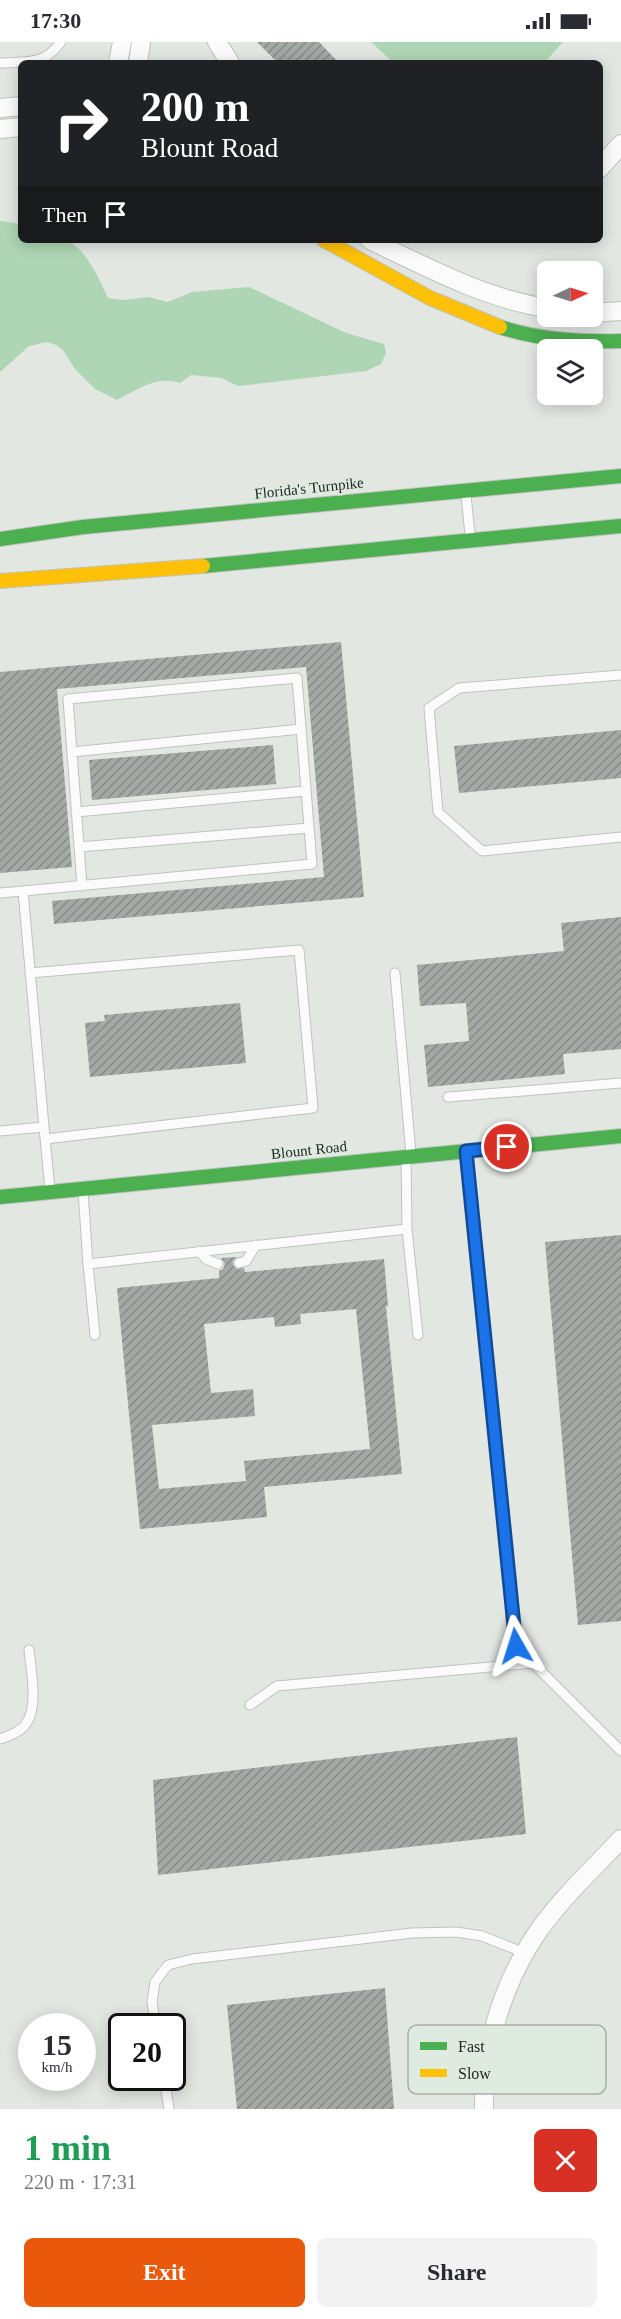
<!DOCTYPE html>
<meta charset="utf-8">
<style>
:root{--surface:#fff;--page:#f2f2f3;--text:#2b2b33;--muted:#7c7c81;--accent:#ea580c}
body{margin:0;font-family:Georgia,serif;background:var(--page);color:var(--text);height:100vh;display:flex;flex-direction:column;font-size:22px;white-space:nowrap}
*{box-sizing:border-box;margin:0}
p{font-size:20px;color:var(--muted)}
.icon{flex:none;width:33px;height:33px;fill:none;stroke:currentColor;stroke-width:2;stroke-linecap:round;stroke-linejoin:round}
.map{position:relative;height:2067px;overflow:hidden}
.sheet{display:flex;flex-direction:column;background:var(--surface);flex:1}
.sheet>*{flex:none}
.hud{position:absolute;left:18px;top:18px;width:585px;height:183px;border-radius:9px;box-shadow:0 3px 15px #0003;background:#202124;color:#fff;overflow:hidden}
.needle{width:39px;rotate:86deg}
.fabs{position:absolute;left:537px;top:219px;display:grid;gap:12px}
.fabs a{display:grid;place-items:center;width:66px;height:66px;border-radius:9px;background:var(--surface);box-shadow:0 3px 15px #0003;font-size:30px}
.speed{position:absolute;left:18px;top:1971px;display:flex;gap:12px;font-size:30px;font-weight:700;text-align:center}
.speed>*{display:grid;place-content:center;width:78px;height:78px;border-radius:50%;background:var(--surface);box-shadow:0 3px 15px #0003;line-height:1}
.speed small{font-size:15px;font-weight:400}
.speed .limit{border:3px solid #111;border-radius:9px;background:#fff;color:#111}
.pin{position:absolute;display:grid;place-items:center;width:51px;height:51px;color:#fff;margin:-26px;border:3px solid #fff;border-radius:50%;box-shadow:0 2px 6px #0007}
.me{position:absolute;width:66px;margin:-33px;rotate:354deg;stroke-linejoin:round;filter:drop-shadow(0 0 4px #0008)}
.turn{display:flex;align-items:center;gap:21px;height:126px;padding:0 24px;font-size:27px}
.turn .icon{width:78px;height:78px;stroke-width:2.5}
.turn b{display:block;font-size:42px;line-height:51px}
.then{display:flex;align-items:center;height:57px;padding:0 24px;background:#0003;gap:12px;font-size:22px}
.round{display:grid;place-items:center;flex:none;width:63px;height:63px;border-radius:9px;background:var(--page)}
.overview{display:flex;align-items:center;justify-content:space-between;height:102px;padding:0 24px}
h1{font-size:36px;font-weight:800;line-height:45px;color:#1e9e55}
.primary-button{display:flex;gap:12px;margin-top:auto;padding:12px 24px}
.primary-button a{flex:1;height:69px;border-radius:9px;background:var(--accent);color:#fff;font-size:24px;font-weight:800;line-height:69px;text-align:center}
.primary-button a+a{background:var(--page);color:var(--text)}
.status{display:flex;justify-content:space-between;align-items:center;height:42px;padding:0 30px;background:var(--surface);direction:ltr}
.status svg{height:16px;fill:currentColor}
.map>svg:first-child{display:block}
.water{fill:#aed6b4}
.building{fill:url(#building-hatch);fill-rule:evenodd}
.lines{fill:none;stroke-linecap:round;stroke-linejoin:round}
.lane-casing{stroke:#bfc3bf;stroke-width:11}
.street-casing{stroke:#bfc3bf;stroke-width:20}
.fast-casing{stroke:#bfc3bf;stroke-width:16}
.slow-casing{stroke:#bfc3bf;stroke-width:16}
.lane{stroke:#fbfbfb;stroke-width:9}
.street{stroke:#fbfbfb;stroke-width:18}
.fast{stroke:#4caf50;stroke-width:14}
.slow{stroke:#ffc107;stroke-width:14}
.route-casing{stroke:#114b97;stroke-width:15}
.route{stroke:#1a73e8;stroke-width:10}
.labels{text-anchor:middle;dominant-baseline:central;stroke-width:4.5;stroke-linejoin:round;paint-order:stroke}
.street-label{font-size:15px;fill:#232724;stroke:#dfeae1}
.key{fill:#dfeae1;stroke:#a7b0a8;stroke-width:1.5}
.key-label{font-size:16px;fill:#232724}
</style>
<div class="status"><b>17:30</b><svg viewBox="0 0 49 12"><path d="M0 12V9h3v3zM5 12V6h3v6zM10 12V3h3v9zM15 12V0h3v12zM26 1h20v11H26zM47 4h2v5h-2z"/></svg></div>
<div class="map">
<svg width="621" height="2067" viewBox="0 0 621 2067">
<defs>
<pattern id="building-hatch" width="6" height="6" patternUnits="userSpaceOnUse" patternTransform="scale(1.5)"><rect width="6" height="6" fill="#a4a9a5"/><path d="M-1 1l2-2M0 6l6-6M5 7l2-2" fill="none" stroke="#858a86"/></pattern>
</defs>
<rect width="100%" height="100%" fill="#e2e7e2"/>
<!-- water -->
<path class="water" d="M371,0H563L544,21H394Z
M0,179L21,182V198C34,198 51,195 64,198C85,203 100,239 108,256L123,258L148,255L168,260L192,250L249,245L346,291L384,302L386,311L381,322L366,329L238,344L221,336L191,333L180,341C157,333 138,347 117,358L95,347L75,327L63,308L56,303L46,300L29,304L0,330Z"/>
<!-- building -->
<path class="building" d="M257,0H319L339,21H278Z
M341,600L364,855L54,882L52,859L324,835L306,625L57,647L72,825L0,831V630Z
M621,688V736L459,751L454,704Z
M273,703L276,742L92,758L89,718Z
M621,875V1007L563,1012L565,1032L428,1045L424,1003L469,999L466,961L420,964L417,923L564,909L561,881Z
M240,961L246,1021L90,1035L85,981L105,979L104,973Z
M621,1193V1579L578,1583L545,1200Z
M237,1215L233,1219V1223L237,1227L244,1226L245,1230L384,1217L388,1264H386L402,1432L264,1445L267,1475L140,1487L117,1246L219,1236V1229L223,1227L225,1222L221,1216ZM356,1267L370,1407L244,1419L246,1439L159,1447L152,1383L255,1374L253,1347L211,1351L204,1282L274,1275L275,1285L301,1282L300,1272Z
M517,1695L526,1792L158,1833L153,1738Z
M385,1946L394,2067H237L227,1963Z"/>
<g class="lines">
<defs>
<path id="lane" d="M0,21C28,19 43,24 61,0
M466,453L470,493
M621,633L459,646L429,666L438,770L482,809L621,795
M72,710L301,687
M76,770L306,749
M79,805L309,786
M23,849L312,822L297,636L68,657L82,844
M0,851L23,849L44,1085
M30,931L299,908L313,1066L45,1097
M395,931L411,1112
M448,1055L621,1041
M0,1089L44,1085L50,1148
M466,1111L516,1604L621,1709
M406,1117L407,1187
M83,1149L88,1222
M199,1209L206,1217L218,1222
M239,1221L246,1219L256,1203
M95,1293L88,1222L407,1187L418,1293
M250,1663L277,1644L534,1621
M0,1697C8,1694 19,1691 25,1683C39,1667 31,1628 29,1608
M156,1984L152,1960L155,1940L168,1923L192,1917L412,1891L456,1890L482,1894L525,1911
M164,2036L169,2067"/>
<path id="street" d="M217,0L230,21
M118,21L122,0
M138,21L141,0
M0,66L21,64
M0,87L21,85
M600,126L621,102
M370,198C424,224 488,258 548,266
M592,271L621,269
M484,2067C483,2008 501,1947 533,1897C557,1860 591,1829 621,1797"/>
<path id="fast" d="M500,285C540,298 579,300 621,299
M0,497L83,485L621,434
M203,524L621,484
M0,1155L621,1094"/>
<path id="slow" d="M324,198L430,256L500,285
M0,539L203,524"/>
</defs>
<!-- lane casing -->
<use href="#lane" class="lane-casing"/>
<!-- street casing -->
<use href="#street" class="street-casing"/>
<!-- fast casing -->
<use href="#fast" class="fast-casing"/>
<!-- slow casing -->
<use href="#slow" class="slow-casing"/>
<!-- lane -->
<use href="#lane" class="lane"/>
<!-- street -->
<use href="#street" class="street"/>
<!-- fast -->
<use href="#fast" class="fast"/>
<!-- slow -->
<use href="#slow" class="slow"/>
</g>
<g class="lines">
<defs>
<path id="route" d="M507,1105L466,1109L516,1604"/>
</defs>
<!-- route casing -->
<use href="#route" class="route-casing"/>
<!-- route -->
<use href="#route" class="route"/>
</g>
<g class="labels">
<!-- street labels -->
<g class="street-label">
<text transform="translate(309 446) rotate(-6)">Florida's Turnpike</text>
<text transform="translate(309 1108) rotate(-6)">Blount Road</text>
</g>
</g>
<!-- legend -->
<rect x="408" y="1983" width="198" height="69" rx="9" class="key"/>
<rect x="420" y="2000" width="27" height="8" fill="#4caf50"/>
<rect x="420" y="2027" width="27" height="8" fill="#ffc107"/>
<g class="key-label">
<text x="458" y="2010">Fast</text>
<text x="458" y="2037">Slow</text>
</g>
</svg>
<div class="fabs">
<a><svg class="needle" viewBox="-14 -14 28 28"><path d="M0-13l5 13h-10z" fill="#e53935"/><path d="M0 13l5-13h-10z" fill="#7c7c81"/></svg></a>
<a><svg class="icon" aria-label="layers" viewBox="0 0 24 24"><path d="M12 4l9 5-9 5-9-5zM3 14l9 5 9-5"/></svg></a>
</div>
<div class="speed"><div>15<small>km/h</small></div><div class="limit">20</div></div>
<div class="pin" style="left:507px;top:1105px;background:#d93025"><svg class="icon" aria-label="arrive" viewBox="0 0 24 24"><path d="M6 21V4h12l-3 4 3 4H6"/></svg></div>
<svg class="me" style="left:516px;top:1604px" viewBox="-20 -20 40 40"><path d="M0-17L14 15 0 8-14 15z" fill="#1a73e8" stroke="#fff" stroke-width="4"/></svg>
<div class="hud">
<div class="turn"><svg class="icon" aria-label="right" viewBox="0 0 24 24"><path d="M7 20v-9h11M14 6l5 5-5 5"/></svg><div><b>200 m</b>Blount Road</div></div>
<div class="then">Then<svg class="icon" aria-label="arrive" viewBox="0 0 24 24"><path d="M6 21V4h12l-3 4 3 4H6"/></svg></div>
</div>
</div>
<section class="sheet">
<div class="overview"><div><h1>1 min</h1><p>220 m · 17:31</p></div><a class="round" style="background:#d93025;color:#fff"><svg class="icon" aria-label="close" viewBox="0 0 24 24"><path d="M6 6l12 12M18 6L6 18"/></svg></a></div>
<div class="primary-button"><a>Exit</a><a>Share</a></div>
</section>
